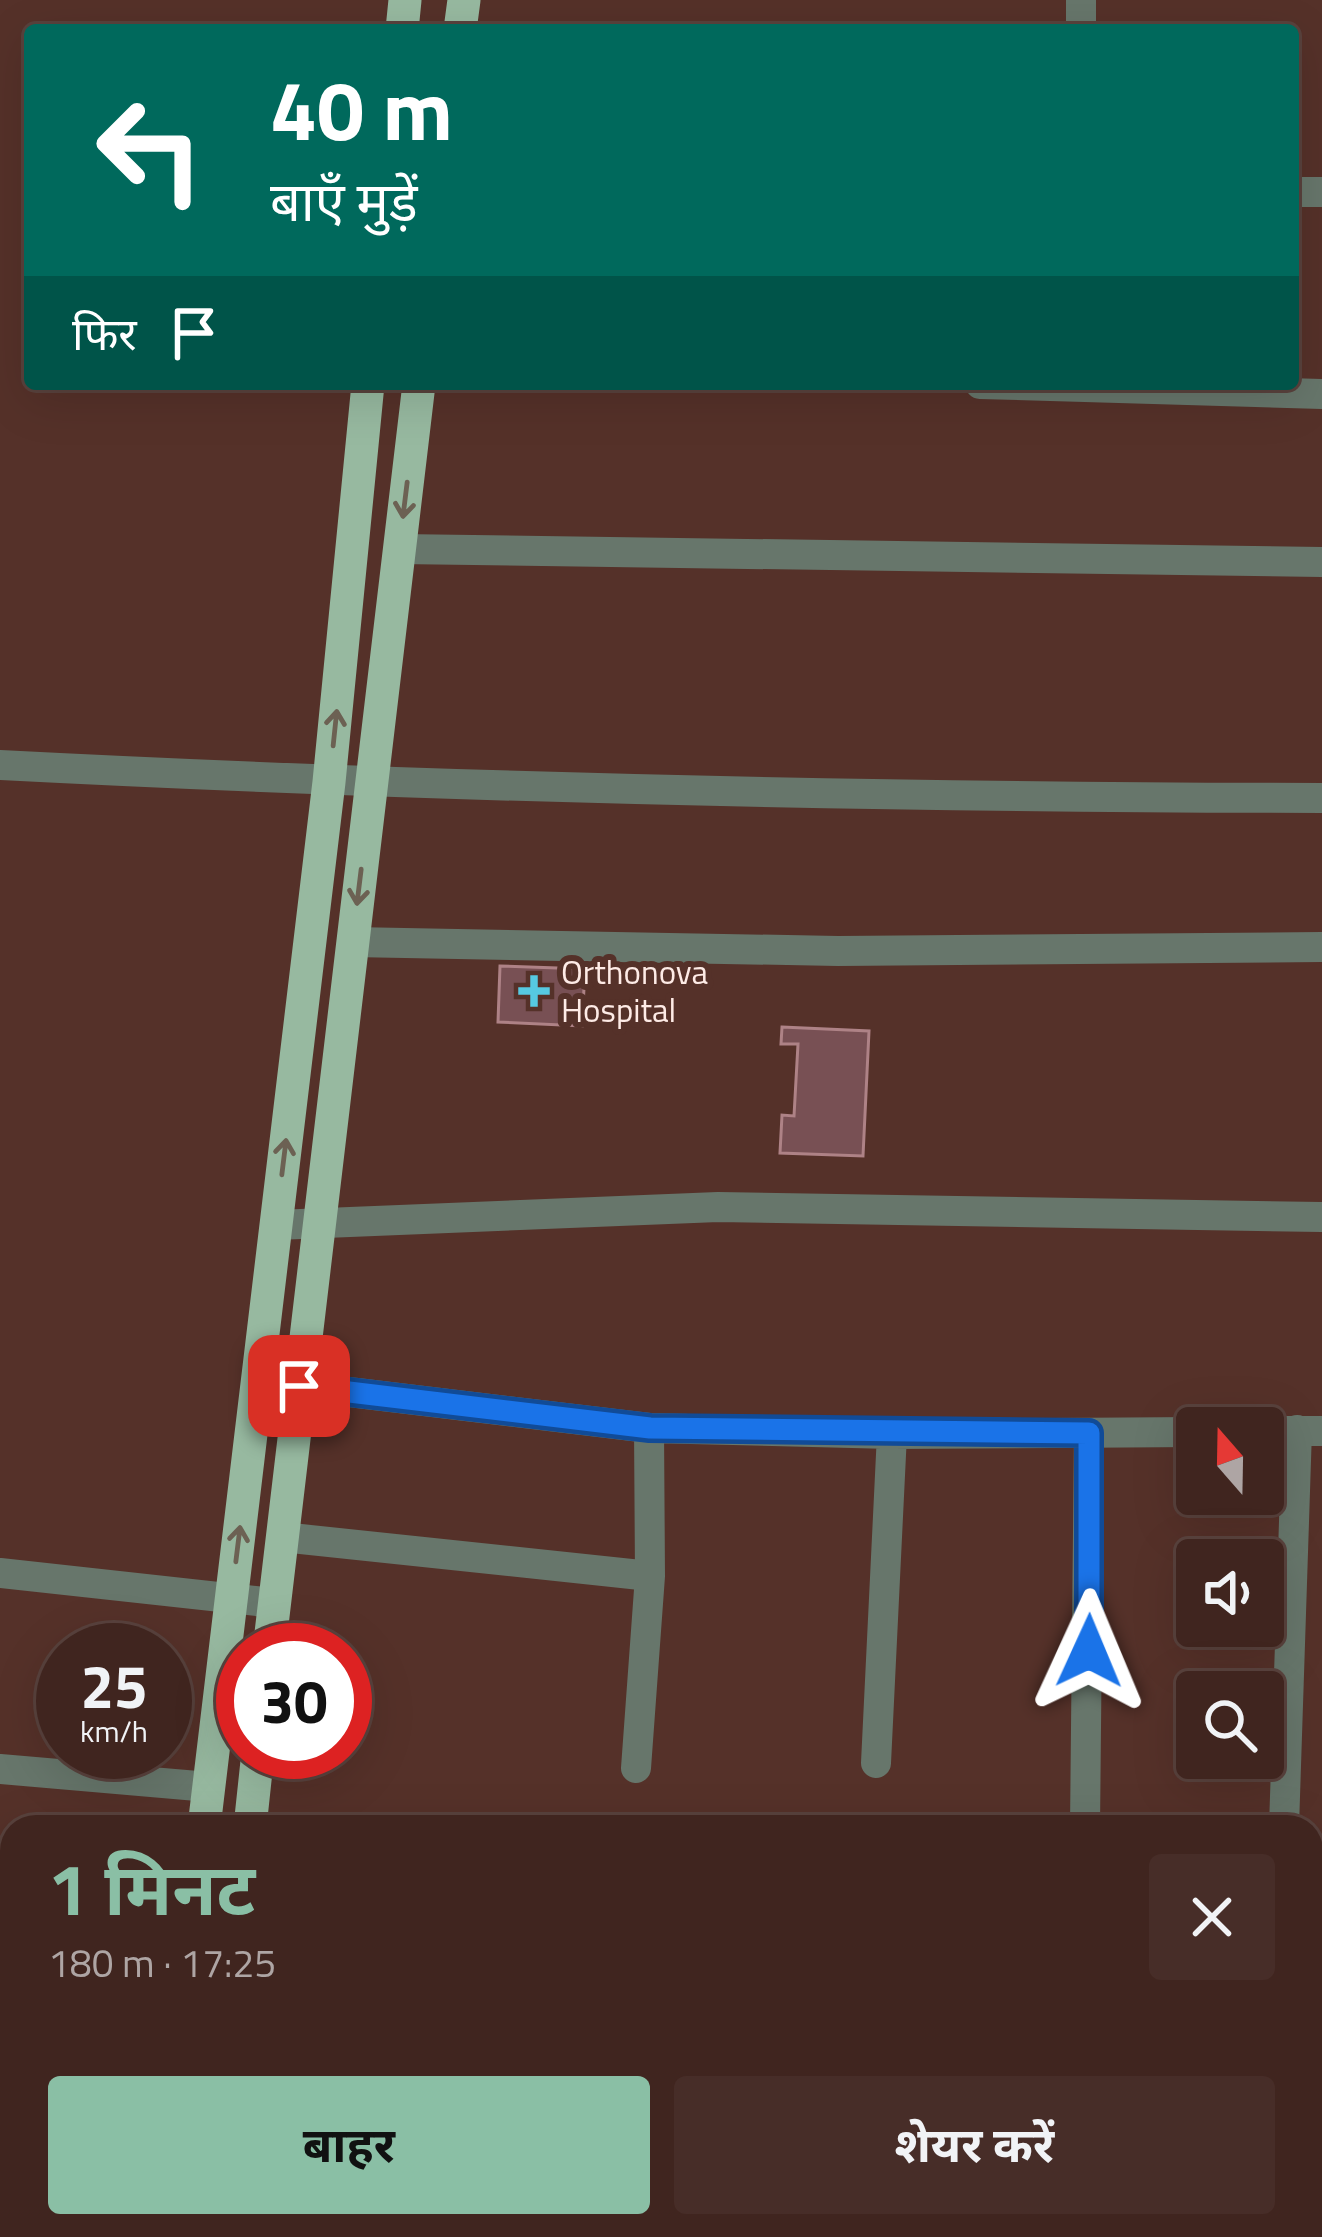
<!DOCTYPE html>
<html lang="hi">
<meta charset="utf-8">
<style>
:root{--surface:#40251f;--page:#472d28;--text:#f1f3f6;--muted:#aea5a4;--line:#59423d;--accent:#8abfa5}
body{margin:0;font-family:"Titillium Web","Noto Sans Devanagari",sans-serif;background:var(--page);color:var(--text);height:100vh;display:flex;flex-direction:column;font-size:45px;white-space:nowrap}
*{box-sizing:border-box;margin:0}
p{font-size:39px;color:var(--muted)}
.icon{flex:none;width:66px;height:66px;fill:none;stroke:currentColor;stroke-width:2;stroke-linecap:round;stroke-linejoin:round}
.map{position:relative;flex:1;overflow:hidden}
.details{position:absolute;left:0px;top:1815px;width:1323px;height:423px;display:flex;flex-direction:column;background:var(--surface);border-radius:36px 36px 0 0;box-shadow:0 12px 48px #0002,0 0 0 3px var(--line)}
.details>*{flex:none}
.hud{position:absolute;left:24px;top:24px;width:1275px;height:366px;border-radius:12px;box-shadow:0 12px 48px #0002,0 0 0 3px var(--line);background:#00695c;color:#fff;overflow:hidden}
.needle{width:78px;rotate:340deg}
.tools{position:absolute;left:1176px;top:1407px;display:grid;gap:24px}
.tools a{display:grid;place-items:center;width:108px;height:108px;border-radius:12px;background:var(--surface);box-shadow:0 12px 48px #0002,0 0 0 3px var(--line);font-size:60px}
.speed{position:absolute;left:36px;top:1623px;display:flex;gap:24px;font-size:60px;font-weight:700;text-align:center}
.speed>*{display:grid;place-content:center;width:156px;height:156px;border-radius:50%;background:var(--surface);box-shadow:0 12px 48px #0002,0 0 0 3px var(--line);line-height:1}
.speed small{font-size:30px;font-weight:400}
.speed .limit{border:18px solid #d22;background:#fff;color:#111}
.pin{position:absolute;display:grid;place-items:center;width:102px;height:102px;color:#fff;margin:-51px;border-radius:24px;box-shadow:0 6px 18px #0006}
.me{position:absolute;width:132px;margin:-66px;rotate:1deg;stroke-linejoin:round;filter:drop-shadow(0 0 9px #0008)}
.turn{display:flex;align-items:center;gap:42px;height:252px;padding:0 48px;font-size:54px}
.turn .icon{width:156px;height:156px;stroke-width:2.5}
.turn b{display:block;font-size:84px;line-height:102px}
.then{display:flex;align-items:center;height:114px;padding:0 48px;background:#0003;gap:24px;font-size:45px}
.round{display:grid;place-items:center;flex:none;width:126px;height:126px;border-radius:12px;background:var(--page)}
.head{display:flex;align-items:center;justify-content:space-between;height:204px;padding:0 48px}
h1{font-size:72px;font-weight:700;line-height:90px;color:var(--accent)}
.cta{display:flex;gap:24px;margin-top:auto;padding:24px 48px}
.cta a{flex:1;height:138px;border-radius:12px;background:var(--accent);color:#111;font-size:48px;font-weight:700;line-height:138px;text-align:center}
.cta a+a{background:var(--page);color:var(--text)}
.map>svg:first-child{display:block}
.building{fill:#785054;stroke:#ae8286;stroke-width:3}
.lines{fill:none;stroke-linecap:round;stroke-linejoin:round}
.service{stroke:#67766b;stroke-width:18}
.minor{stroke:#67766b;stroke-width:30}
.trunk{stroke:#97b9a0;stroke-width:33}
.oneway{stroke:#6c6153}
.route-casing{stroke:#114b97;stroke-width:30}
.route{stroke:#1a73e8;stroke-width:21}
.poi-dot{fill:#56c9e1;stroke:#553129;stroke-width:4.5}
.labels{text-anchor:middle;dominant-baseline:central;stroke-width:12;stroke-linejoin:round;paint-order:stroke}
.poi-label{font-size:33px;fill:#feebe6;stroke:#553129;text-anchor:start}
</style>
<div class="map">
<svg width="1322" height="2237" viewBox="0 0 1322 2237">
<rect width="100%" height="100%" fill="#553129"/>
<!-- building -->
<path class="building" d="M500,966L585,969L582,1026L498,1022Z
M782,1027L869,1031L863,1156L780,1153L782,1115L794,1116L798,1044H781Z"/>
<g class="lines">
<!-- service -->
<path class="service" d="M992,2237L993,2226"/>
<!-- minor -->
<path class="minor" d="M1081,30V0
M1293,192H1322
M980,384L1322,394
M399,549L1322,562
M0,765C441,788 881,797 1322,798
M352,942L838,951L1322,947
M276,1225L718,1207L1322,1217
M299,1386L649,1428L892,1434L1197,1432
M1263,1431H1322
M282,1537L650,1576
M0,1573L274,1603
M876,1763L892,1434
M636,1768L650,1576L649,1428
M0,1769L209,1787
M1085,1827L1089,1433
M1284,1827L1297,1430
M1311,2115H1322
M0,2217L12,2219
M69,2226L148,2236
M1125,2237L1126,2226
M1260,2237L1261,2226"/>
<!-- trunk -->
<path class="trunk" d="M402,30L405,0
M460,30L464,0
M269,1650L419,384
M204,1827L329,782L368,384
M250,1827L258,1752
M148,2237L150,2226
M205,2237L207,2226"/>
</g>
<!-- one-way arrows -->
<defs><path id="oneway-shaft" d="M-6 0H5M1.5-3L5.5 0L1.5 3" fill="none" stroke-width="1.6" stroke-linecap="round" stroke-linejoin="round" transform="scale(3)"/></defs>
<g class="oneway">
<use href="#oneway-shaft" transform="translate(405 500) rotate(97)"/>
<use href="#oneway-shaft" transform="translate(335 728) rotate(-84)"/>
<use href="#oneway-shaft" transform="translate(359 887) rotate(97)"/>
<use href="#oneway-shaft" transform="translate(284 1157) rotate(-83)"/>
<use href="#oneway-shaft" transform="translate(238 1544) rotate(-83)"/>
</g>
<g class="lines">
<defs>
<path id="route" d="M299,1386L650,1428L1089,1433V1651"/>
</defs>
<!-- route casing -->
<use href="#route" class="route-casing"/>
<!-- route -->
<use href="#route" class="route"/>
</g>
<!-- markers -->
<path class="poi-dot" d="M528 973h12v12h12v12h-12v12h-12v-12h-12v-12h12z"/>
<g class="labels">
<!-- poi labels -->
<g class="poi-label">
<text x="561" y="972">Orthonova<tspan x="561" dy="38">Hospital</tspan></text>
</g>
</g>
</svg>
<div class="tools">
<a><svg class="needle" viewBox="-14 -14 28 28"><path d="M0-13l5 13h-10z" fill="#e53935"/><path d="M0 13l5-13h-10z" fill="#aea5a4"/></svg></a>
<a><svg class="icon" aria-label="sound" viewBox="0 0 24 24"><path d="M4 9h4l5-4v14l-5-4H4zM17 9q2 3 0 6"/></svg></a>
<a><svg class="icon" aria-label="search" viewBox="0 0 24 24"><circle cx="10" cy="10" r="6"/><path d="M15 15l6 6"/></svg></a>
</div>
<div class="speed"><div>25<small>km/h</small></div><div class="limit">30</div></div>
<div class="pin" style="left:299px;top:1386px;background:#d93025"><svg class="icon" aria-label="arrive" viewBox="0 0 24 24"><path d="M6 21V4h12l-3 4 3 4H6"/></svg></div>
<svg class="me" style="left:1089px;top:1651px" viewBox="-20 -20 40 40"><path d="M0-17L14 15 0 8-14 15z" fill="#1a73e8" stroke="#fff" stroke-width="4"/></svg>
<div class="hud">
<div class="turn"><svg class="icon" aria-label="left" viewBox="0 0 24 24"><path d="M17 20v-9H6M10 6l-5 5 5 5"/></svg><div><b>40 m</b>बाएँ मुड़ें</div></div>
<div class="then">फिर<svg class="icon" aria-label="arrive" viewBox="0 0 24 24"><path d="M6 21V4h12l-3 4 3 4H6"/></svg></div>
</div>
<section class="details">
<div class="head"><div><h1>1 मिनट</h1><p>180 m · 17:25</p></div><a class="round"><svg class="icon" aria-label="close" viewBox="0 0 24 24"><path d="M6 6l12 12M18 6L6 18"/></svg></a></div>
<div class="cta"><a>बाहर</a><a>शेयर करें</a></div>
</section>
</div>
